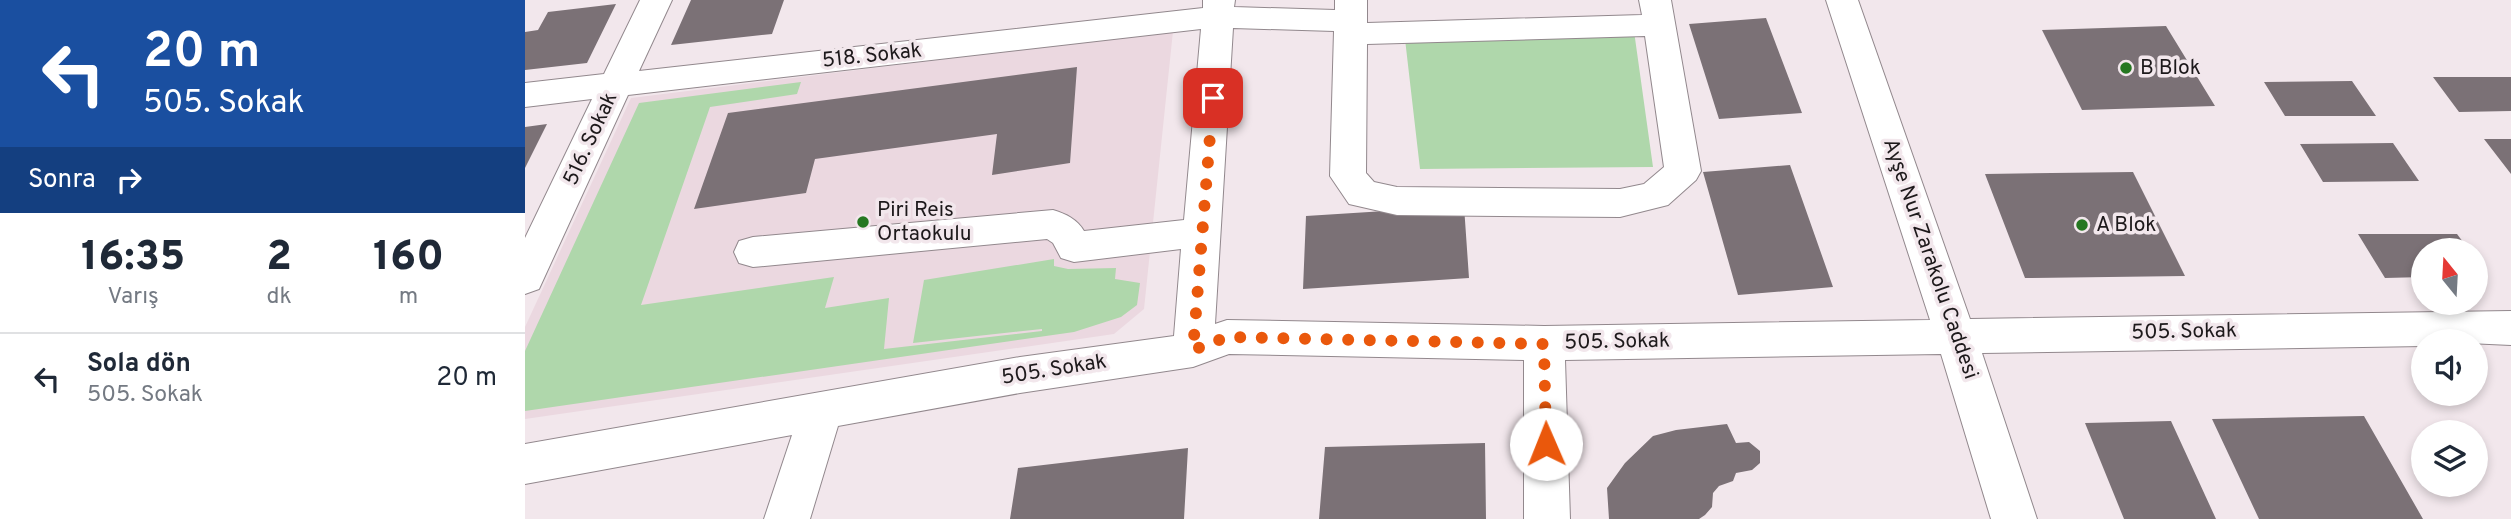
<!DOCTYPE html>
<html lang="tr">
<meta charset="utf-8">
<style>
:root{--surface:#fff;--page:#f2f2f3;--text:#1f2937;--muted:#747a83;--line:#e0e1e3}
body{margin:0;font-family:Overpass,sans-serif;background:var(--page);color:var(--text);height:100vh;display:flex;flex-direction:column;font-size:26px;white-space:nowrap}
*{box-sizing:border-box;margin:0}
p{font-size:23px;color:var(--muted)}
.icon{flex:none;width:38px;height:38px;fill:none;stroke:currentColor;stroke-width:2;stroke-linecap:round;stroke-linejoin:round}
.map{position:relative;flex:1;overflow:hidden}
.panel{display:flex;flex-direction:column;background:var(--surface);width:525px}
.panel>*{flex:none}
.guide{background:#1a4fa0;color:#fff;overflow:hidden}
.needle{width:46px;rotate:342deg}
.controls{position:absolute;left:1886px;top:238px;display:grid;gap:14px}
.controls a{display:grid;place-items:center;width:77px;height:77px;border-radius:50%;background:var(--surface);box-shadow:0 4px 10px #0003;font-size:35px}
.pin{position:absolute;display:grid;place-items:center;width:60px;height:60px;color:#fff;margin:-30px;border-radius:14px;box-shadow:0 4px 10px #0006}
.me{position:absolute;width:77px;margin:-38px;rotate:359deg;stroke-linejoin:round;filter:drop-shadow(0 0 5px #0008)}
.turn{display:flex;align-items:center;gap:24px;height:147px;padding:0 28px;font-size:32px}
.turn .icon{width:91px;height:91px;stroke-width:2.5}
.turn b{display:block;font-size:49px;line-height:60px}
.then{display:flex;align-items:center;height:66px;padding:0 28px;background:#0003;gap:14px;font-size:26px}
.eta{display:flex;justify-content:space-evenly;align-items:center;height:119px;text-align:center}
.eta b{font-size:42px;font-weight:800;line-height:49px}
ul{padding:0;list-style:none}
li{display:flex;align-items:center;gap:21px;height:91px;padding:0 28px;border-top:2px solid var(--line)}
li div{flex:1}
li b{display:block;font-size:26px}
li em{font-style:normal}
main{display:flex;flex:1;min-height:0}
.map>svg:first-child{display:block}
.built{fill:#ebd8e0}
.green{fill:#afd7ab}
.building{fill:#7b7176}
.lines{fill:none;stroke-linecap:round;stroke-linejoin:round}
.minor-casing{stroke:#92888d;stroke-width:2}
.minor{fill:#fff;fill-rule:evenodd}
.route{stroke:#ea580c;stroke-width:12;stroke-dasharray:0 21.6}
.poi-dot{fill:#257721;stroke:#f2e7ec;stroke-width:2.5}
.labels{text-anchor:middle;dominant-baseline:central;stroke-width:7;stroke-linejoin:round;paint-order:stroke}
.street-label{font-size:21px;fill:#1d191b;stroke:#f2e7ec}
.poi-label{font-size:21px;fill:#1d191b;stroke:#f2e7ec;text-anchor:start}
</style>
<main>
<section class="panel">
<div class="guide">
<div class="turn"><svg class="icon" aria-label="left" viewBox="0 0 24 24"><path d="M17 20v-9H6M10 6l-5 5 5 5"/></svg><div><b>20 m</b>505. Sokak</div></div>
<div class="then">Sonra<svg class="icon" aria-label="right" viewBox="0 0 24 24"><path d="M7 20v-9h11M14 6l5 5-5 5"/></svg></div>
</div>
<div class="eta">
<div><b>16:35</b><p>Varış</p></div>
<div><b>2</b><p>dk</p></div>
<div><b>160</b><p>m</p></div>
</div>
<ul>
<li><svg class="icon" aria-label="left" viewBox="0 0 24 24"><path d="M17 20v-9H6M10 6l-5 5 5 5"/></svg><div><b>Sola dön</b><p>505. Sokak</p></div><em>20 m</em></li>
</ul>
</section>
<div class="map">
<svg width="1986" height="519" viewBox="0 0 1986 519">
<rect width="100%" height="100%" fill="#f2e7ec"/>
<!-- built -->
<path class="built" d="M648,31L619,309L589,334L0,419V327L106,98Z"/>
<!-- green -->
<path class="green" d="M1109,31L1128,167L895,169L880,39Z
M276,82L272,94L185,107L116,305L309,277L300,308L364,298L359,349L517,331V329L388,343L399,280L529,259V266L543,269L591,268L590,279L615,283L612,305L596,317L549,332L0,411V351L114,103Z"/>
<!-- building -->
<path class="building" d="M166,0H259L247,34L146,45Z
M91,4L62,63L0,70V32L13,30L23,12Z
M1241,18L1277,113L1194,119L1164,24Z
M1641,26L1690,106L1557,110L1517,30Z
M552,67L545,163L467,175L472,134L290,159L281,193L169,209L203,113Z
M1908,77H1986V111L1934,112Z
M1827,81L1851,116H1760L1739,82Z
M22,124L0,168V127Z
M1959,139H1986V174Z
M1868,143L1894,181L1798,182L1775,144Z
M1265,165L1308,287L1213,295L1178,172Z
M1608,172L1660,276L1500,278L1460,174Z
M939,206L944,278L778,289L781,216Z
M1833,234H1932L1944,250H1899V277L1860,278Z
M1839,416L1898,519H1734L1687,419Z
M1646,421L1691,519H1599L1560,423Z
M1202,424L1211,443L1224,442L1235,451V463L1227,470L1211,473L1208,481L1194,486L1188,493L1187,507L1180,515L1174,519H1084L1082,488L1100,463L1128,436L1151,430Z
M960,443L961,519H794L800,447Z
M663,448L659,519H485L493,468Z"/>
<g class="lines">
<defs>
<path id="minor" d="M115,0H147L114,71L678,8V0H710L709,7L810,10V0H842V23L1117,15L1114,0H1146L1176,171L1171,180L1143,205L1095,217L872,215L824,204L805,176L809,31L708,28L690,324L702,320L1019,326L1405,320L1301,0H1333L1445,319L1986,311V345L1899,341V346L1457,353L1512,519H1466L1416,354L1040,360L1045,519H999V360L704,354L668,367L495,393L313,426L285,519H239L267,435L0,484V444L495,357L649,336L656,249L549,262L536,258L528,243L522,239L228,267L214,263L209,252L214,241L228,237L528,210C541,214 552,219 559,231L659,220L676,29L103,95L14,289L0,294V238L67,99L0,107V83L79,74ZM1120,36L1139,167L1119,184L1095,189L872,187L849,182L841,173L842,44Z"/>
</defs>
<!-- minor casing -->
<use href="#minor" class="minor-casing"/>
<!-- minor -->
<use href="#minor" class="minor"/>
</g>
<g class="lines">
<!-- route -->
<path class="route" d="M688,98L668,350L702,337L1019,344L1021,444"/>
</g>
<!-- markers -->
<g class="poi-dot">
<circle cx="1601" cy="68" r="7"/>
<circle cx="338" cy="222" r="7"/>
<circle cx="1557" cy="225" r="7"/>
</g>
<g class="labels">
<!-- street labels -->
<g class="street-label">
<text transform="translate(347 56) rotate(-6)">518. Sokak</text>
<text transform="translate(66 139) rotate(-65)">516. Sokak</text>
<text transform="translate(1405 259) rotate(71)">Ayşe Nur Zarakolu Caddesi</text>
<text transform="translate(1659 332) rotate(-1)">505. Sokak</text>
<text transform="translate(1092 342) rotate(-1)">505. Sokak</text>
<text transform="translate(529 370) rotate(-9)">505. Sokak</text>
</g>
<!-- poi labels -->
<g class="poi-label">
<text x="1615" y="68">B Blok</text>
<text x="352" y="210">Piri Reis<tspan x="352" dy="24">Ortaokulu</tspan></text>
<text x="1571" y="225">A Blok</text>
</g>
</g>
</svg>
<div class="controls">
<a><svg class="needle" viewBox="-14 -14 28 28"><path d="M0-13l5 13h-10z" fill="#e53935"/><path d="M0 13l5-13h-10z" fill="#747a83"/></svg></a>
<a><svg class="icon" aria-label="sound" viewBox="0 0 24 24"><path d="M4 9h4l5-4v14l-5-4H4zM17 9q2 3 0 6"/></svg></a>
<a><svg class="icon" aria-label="layers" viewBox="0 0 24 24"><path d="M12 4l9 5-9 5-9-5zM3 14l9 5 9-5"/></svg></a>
</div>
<div class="pin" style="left:688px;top:98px;background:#d93025"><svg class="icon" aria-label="arrive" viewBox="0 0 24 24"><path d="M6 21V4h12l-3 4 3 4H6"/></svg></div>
<svg class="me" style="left:1021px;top:444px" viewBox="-20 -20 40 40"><circle r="19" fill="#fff"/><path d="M0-13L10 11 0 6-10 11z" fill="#ea580c"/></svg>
</div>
</main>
